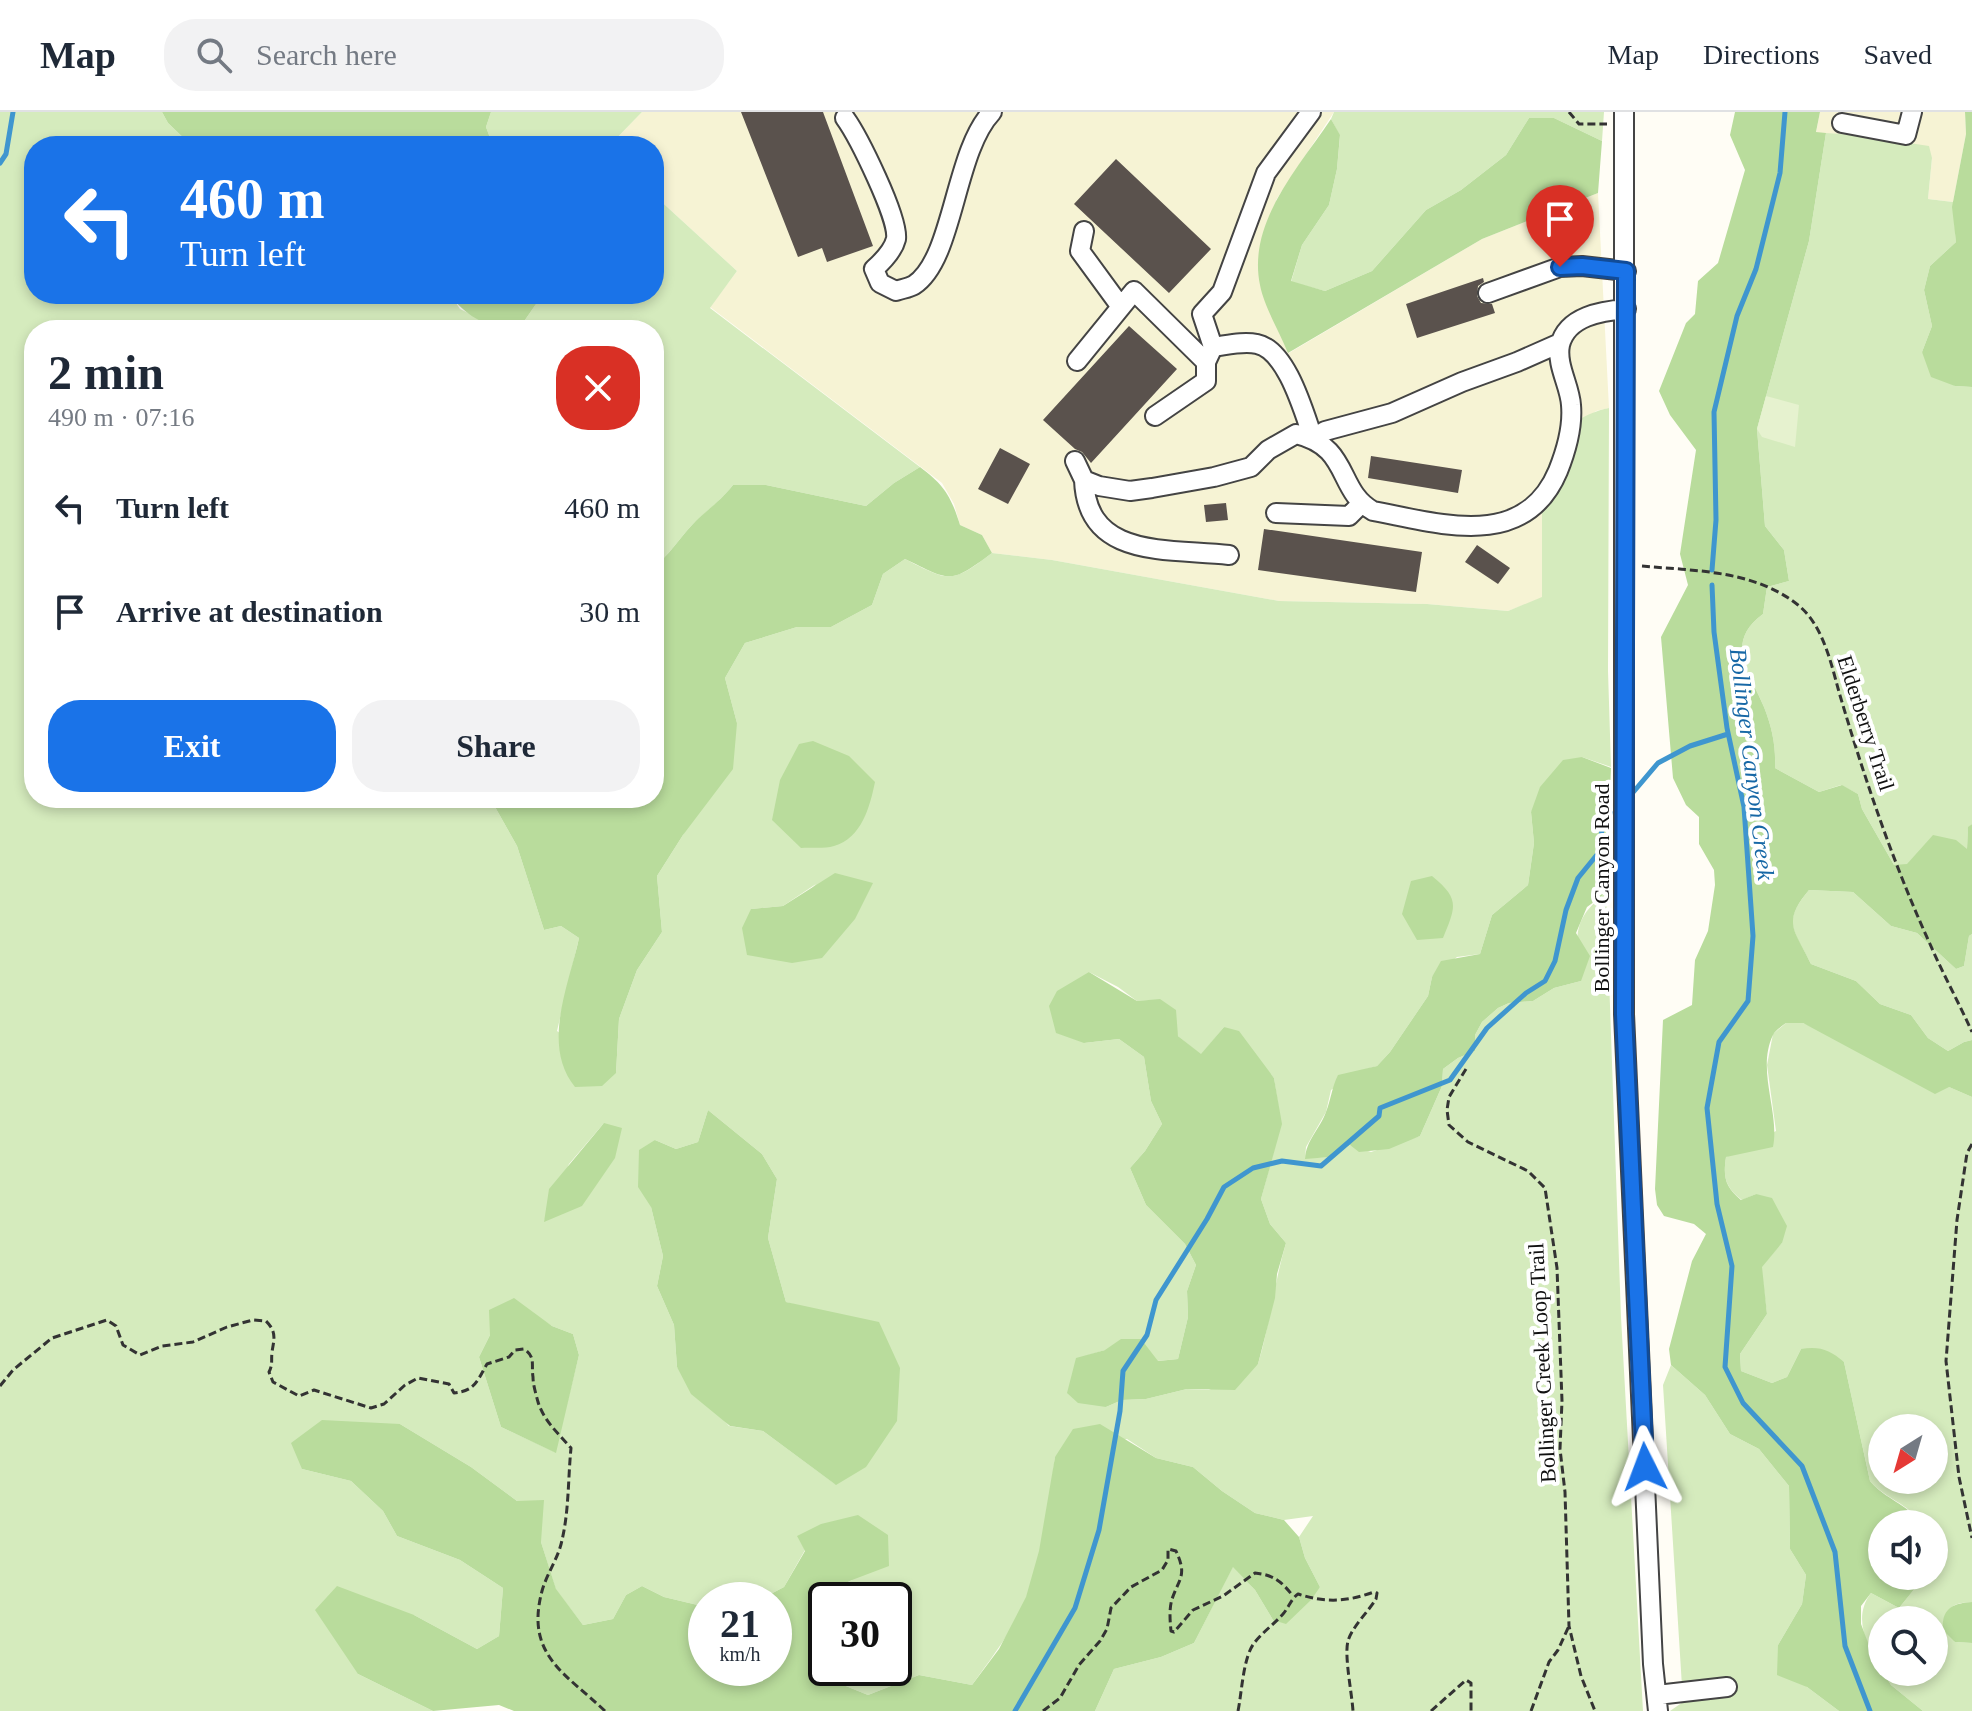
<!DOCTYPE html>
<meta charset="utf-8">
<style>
:root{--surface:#fff;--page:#f2f2f3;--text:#1f2937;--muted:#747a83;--line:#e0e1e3;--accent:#1a73e8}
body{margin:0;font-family:"Times New Roman",serif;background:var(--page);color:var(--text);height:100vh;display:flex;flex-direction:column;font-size:30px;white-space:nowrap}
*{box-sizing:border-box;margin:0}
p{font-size:26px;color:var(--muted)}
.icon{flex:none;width:44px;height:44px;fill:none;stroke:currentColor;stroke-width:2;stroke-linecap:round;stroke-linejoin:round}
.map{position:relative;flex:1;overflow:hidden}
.sheet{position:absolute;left:24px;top:208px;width:640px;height:488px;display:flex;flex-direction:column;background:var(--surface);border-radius:32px;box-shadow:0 4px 12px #0003}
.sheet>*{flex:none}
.banner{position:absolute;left:24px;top:24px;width:640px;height:168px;border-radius:32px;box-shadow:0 4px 12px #0003;background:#1a73e8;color:#fff;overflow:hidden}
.needle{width:52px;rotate:217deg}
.tools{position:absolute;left:1868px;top:1302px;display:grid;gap:16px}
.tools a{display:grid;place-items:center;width:80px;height:80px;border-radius:50%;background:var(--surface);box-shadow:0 4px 12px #0003;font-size:40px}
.speed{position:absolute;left:688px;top:1470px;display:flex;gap:16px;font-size:40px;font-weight:700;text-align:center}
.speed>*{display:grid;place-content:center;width:104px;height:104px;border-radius:50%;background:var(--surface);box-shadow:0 4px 12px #0003;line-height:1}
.speed small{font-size:20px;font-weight:400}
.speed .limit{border:4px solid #111;border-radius:12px;background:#fff;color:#111}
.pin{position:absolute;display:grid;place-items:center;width:68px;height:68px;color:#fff;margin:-82px -34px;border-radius:50% 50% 50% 0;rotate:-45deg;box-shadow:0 0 8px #0007}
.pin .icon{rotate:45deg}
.me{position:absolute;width:88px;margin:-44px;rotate:357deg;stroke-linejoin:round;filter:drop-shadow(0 0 6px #0008)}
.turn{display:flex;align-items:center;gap:28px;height:168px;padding:0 24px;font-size:36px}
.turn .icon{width:104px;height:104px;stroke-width:2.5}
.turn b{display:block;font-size:56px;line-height:68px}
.round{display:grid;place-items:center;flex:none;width:84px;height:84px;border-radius:32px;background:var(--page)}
.summary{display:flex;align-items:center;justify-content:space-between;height:136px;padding:0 24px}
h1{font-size:48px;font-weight:700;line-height:60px}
.action{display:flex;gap:16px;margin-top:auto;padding:16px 24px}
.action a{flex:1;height:92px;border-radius:32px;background:var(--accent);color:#fff;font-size:32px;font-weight:700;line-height:92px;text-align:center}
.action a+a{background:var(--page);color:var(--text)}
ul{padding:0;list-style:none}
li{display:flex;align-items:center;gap:24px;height:104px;padding:0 24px}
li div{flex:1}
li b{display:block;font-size:30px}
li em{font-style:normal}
header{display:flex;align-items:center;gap:48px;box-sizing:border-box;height:112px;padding:0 40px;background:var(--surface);border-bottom:2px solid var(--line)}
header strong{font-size:38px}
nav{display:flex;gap:44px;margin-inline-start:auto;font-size:28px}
.search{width:560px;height:72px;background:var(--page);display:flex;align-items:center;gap:20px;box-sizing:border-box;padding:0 28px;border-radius:32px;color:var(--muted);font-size:30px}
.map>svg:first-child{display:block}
.farmland{fill:#f6f3d4}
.green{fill:#d5ebbd;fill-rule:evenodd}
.forest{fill:#b9dc9c}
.pitch{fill:#e6f2cf}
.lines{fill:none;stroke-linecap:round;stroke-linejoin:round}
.stream{stroke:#3f96cf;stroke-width:5}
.building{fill:#5a524d}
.minor-casing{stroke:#444;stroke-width:22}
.path{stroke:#333;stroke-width:3;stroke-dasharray:8 4;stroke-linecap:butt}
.minor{stroke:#fff;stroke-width:18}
.route-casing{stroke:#114b97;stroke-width:20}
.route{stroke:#1a73e8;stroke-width:14}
.labels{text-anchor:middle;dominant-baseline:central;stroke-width:8;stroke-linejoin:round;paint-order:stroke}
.street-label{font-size:22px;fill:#111;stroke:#fff}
.water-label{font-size:24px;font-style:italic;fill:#1768a6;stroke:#fff}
</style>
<header>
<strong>Map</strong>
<div class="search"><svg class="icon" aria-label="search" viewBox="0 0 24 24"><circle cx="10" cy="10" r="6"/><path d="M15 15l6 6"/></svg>Search here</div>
<nav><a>Map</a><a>Directions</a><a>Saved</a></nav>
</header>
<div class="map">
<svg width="1972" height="1599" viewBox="0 0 1972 1599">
<rect width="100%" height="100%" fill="#fffdf5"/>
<!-- farmland -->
<path class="farmland" d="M642,0H1334L1276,88L1289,241L1482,127L1598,81L1609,296L1596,299L1557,331L1551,351L1536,381L1542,399V486L1508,499L1427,492L1279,489L1052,448L992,441L982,423L960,413L954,392L942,371L710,195L737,159L654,83V34H609Z
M1820,0H1965L1966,22L1953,90L1928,87L1932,46L1856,23L1816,21Z"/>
<!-- green -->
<path class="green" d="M0,0H162L168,11L192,34H34V182H450L460,197L504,218H34V686H490L517,734L544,818L561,814L579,826L557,919L616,961L619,907L637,858L662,820L657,764L683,723L737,611L725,566L745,531L797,515H831L872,493L883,462L905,447C950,470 951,472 992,441L1052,448L1279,489L1427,492L1508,499L1542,485V399L1536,381C1557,340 1557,307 1609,296L1608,559L1611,655L1582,645L1531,700L1534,731L1528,773L1492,803L1480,842L1457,845L1432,865L1428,884L1390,940L1377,954L1363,958L1331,978L1326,1000L1306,1035L1305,1046L1330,1045L1350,1033L1371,1040L1420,1024L1442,974L1443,957L1458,946L1475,939V923L1482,910L1498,896L1509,891L1533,889L1554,876L1581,869C1577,827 1569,809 1606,781L1621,1205L1643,1599H1095L1114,1557L1161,1545L1194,1531L1233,1454L1255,1478L1273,1508L1320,1475L1305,1446L1299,1425L1313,1404L1284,1408L1255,1401L1222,1379L1193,1355L1156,1346L1127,1327L1055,1345C1049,1391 1043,1440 1027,1484C1015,1516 992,1545 972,1573L919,1563L868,1583L836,1570L828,1556H894V1488H826V1552L811,1525L824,1482L852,1468L798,1425L805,1438L784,1475L759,1488H706V1495L664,1485L642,1474L626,1483L613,1507L583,1513L556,1478L541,1430L517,1389L471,1355L400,1312L302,1357L351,1369L383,1399L397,1424L460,1448L503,1476L499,1524L477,1537L414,1503L358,1562L433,1599H0ZM816,772L747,843L751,797L783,794ZM1089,860L1118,875L1137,889L1160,888L1178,924L1201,943L1224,915L1258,947L1274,966L1281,1012L1261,1087L1270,1112L1286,1131C1274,1171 1270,1212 1258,1252L1209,1278L1187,1277L1146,1287L1122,1288L1106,1295L1076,1247L1105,1238L1157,1249L1178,1247L1188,1205L1187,1179L1196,1153L1185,1132L1146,1093L1130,1056L1145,1039L1162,1012L1151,989L1144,945L1119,927L1084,931ZM708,998L762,1042L777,1067L768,1126L786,1190L806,1196L835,1372L763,1319L729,1314L677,1255L674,1213L657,1174L663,1144L651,1095L655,1028L676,1037L698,1030ZM604,1011L544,1109L569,1052ZM534,1203L552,1214L573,1222L579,1243L555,1340L501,1315L479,1245L490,1223Z
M491,0H642L609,34H493L486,15Z
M1334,0H1604L1602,29L1554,6H1529L1506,43L1461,78L1426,98L1372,159L1325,179L1291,170L1302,133L1329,93L1337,57L1340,24L1331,7Z
M1826,21L1856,23L1929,34L1932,46L1928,87L1953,90L1956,130L1930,154L1924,178L1932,214L1922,240L1955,274L1972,275V712L1968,716L1967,738L1933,724L1907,753H1894L1862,697L1858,682L1841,673L1819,680L1775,656C1776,634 1772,615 1764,595C1749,559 1724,531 1763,502L1767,475L1789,469L1784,438L1765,414L1757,317L1809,129Z
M654,83L737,159L710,196L920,355L894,371L866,394L766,373H733C721,389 706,399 692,413C679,427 669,443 654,455V218H518L543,182H654Z
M1809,778L1853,780L1891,814L1917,821L1956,857L1964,854L1969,824L1972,822V928L1964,930L1948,939L1928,926L1911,903L1880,892L1856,869L1811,852C1794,818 1781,811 1809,778Z
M1786,911H1803L1972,985V1490C1954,1491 1950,1493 1943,1510L1955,1530L1972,1531V1599H1923L1891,1573L1883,1560H1934V1508H1882V1558C1867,1534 1852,1506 1871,1481L1899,1496L1925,1464H1934V1412H1921C1909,1391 1885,1387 1870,1369L1844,1250L1801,1237L1787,1265L1772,1271L1741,1259L1740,1242L1767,1202L1761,1155L1782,1131L1756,1082L1742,1088C1725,1075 1723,1065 1726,1045L1776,1019L1767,953L1773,922ZM1882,1316H1934V1368H1882Z
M1671,1253L1705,1283L1730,1322L1759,1337L1789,1374L1790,1437L1806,1463L1802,1492L1778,1533L1807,1575L1839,1599H1670L1683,1590L1663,1273Z"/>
<!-- forest -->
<path class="forest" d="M162,0H491L486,15L493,34H192L168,11Z
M1735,0H1820L1816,20L1826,21L1809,129L1757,317L1765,414L1784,438L1789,469L1767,475L1763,502C1724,531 1749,559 1764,595C1772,615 1776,634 1775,656L1819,680L1842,673L1858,682L1862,697L1894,753L1907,752L1933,723L1956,728L1967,737L1968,715L1972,712V822L1969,824L1964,854L1956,857L1917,821L1891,814L1853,780L1809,778C1781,811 1795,818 1811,852L1856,869L1880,892L1911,903L1928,926L1948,939L1964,930L1972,928V985L1949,975L1935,982L1803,911H1786C1782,914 1775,919 1773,923C1756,958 1780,1000 1773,1035L1726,1045C1723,1065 1725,1075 1741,1088L1756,1082L1772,1086L1787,1114L1782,1131L1762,1155L1767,1202L1740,1242L1741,1259L1772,1271L1787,1265L1801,1237C1820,1234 1830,1238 1844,1250L1870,1369C1886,1388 1906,1391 1921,1411L1882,1412V1464H1925L1899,1496L1871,1481L1861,1494V1512L1873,1544L1891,1573L1923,1599H1839L1807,1575L1777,1563L1778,1533L1802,1492L1806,1463L1790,1437L1789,1374L1759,1337L1730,1322L1705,1283L1671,1253L1669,1237L1692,1149L1706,1122L1694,1112L1664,1104L1657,1093L1655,1077L1663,908L1692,893L1695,848L1708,819L1715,773L1714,758L1699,732V705L1686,693L1673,666L1661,525L1688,473L1680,442L1696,338L1670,303L1659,279L1686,211L1695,202L1698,169L1718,151L1745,58L1730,23Z
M1965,0H1972V275L1955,274L1931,265L1922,240L1932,214L1924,178L1930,154L1956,130L1952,95L1966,22Z
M1529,6H1554L1602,29L1598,81L1482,127L1288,241C1280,221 1264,194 1260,173C1247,110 1299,55 1331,7L1340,23L1337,57L1329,93L1302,133L1291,169L1325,179L1372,159L1426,98L1461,78L1506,43Z
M450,182H543L518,218C491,218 464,204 450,182Z
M920,355C944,373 951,384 960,413L982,423L992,441C949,473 951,469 905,447L883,462L872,493L831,515H797L745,531L725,566L737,611L733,657L683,723L657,764L662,820L637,858L619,907L616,961L602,974L575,975C541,933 569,873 579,826L561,814L544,818L517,734L490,686H654V455C669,443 679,427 692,413C706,398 720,390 733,373H766L866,394L894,371Z
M813,629L849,644L875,670C870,694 862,726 834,734C824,737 811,735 801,736L772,708L780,668L799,632Z
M1582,645L1611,656L1606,781L1587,795L1576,821L1590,844L1581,869L1554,876L1533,889L1509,891L1498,896L1482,910L1475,923V939L1458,946L1443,957L1442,974L1420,1024L1389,1037L1359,1040L1350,1033L1330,1045L1305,1047C1306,1028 1320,1017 1326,1000C1331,987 1332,975 1338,963L1377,954L1390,940L1428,884L1432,865L1441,849L1480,842L1492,803L1528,773L1534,731L1531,700L1540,675L1563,648Z
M835,761L873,771L855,807L822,846L792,851L747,843L742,816L751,797L783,794Z
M1432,764C1460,787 1456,794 1443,826L1417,828L1402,802L1411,769Z
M1089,860L1137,889L1160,887L1176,898L1178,924L1201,942L1224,915L1239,919L1274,966L1282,1012L1261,1087L1270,1112L1286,1131L1277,1162L1275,1186L1258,1252L1235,1278L1187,1277L1146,1287L1122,1288L1106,1295L1078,1291L1067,1281L1076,1246L1105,1238L1121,1227H1141L1158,1249L1178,1247L1188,1205L1187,1179L1196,1153L1185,1132L1146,1093L1130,1056L1145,1039L1162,1012L1151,989L1144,945L1119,927L1084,931L1056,921L1049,894L1057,879Z
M708,998L762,1042L777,1067L768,1126L786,1190L879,1210L900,1256L897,1309L866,1355L836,1373L763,1319L730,1314L691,1282L677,1255L674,1213L657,1174L663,1144L651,1095L638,1075L639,1038L655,1028L676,1037L698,1030Z
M604,1011L622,1016L615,1046L582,1094L544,1110L549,1077Z
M514,1186L552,1214L573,1222L579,1243L556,1341L501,1315L479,1245L490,1223L489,1198Z
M322,1308L400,1312L471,1355L517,1389L544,1388L541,1430L556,1477L583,1513L613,1507L626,1483L642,1474L664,1485L706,1495V1556H774V1488H759L784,1475L805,1439L797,1424L821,1412L858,1403L888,1423L889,1454L852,1468L824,1482L811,1525L836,1570L868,1583L919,1563L972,1573L999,1537L1026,1485L1039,1439L1055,1345L1073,1317L1100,1312L1156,1346L1193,1355L1222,1379L1255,1401L1284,1408L1299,1425L1305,1446L1320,1475L1311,1488L1286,1512L1273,1508L1255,1478L1233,1455L1194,1531L1161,1545L1114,1557L1095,1599H514L499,1593L433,1599L358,1562L315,1498L337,1474L414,1503L477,1537L499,1524L503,1476L460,1448L397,1424L383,1399L351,1369L302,1357L291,1331Z
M1972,1490V1531L1955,1530L1943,1518C1941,1497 1953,1491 1972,1490Z"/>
<!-- pitch -->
<path class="pitch" d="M1766,284L1799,293L1795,335L1762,325L1757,317Z"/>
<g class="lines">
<!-- stream -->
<path class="stream" d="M0,51L6,42L13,0
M1712,458L1716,408L1714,300L1737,204L1756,157L1780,61L1785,0
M1712,473L1714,520L1727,616L1744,695L1753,824L1748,889L1719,930L1707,996L1717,1092L1732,1154L1725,1255L1743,1291L1802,1354L1835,1440L1845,1534L1870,1599
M1630,684L1658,651L1690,634L1728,622
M1015,1599L1075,1496L1099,1418L1120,1299L1123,1259L1147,1223L1156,1188L1207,1107L1224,1075L1253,1056L1282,1049L1321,1054L1379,1004L1380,996L1450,968L1487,916L1526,881L1545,869L1555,849L1566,798L1578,766L1600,739L1602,715L1620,694"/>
</g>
<!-- building -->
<path class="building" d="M741,0H823L873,134L827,150L822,136L798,145Z
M1116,47L1211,137L1169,181L1074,92Z
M1483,166L1484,170L1478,174L1477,184L1481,191L1492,192L1495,201L1417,226L1406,192Z
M1129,214L1177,257L1091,351L1082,340L1075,337L1043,308Z
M1000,336L1030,352L1008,392L978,377Z
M1371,344L1462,358L1458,381L1368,366Z
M1226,391L1228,408L1206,410L1204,393Z
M1264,417L1422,440L1416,480L1258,458Z
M1477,433L1510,456L1498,472L1465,450Z"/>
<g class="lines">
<defs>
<path id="minor" d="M1311,0L1266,61L1222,180L1202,202L1213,235C1228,233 1243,229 1257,232C1287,238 1304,301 1313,326L1325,319L1392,301L1462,270L1517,250L1560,231
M1624,0V902L1653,1552L1658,1599
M845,6C858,24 899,106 896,127C893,139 883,149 874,157L880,171L896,179C901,177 909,176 914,173C954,147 954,40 992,0
M1842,11L1906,23L1912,0
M1084,119L1080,139L1121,195
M1488,181L1560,155L1582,154L1626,159
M1077,249L1134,179L1206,250L1213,235
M1155,304L1206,269V250
M1075,349L1084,368L1099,374L1130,379L1152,376L1214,365L1251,355L1268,338L1296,322C1351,335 1336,378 1373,399C1438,411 1524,440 1558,359C1566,339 1573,315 1571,293C1570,274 1556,253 1560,233C1567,204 1602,199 1626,197
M1084,368C1087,448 1169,436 1229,443
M1276,401L1349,404L1361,392
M1657,1583L1727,1575"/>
</defs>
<!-- minor casing -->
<use href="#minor" class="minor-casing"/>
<!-- path -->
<path class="path" d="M1569,0L1579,12H1607
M1642,454C1696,459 1754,458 1798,493C1823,513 1831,551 1839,580C1864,665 1893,751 1930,832C1943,862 1959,891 1972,920
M1466,957L1449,985L1447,998L1449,1013L1468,1030L1528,1059L1545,1076L1557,1156L1562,1289L1560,1337L1565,1380L1569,1514L1581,1564L1595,1599
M1972,1032L1967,1041L1957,1108L1946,1249L1959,1365L1972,1426
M0,1274L13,1258L52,1226L107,1208L116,1214L123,1233L140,1243L162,1234L193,1230L227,1215L253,1208L266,1209C277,1220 274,1227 272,1240C271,1249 273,1252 269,1260L273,1270L299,1284L314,1278L371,1296L384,1292L405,1273L418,1266L449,1272L454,1281C475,1279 477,1269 487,1252L509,1245L515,1238L524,1237C536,1245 531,1252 533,1265C533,1273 536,1282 538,1290C544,1309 558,1321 571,1336C568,1366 569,1399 562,1428C559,1445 547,1461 542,1479C525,1543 565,1561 605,1599
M1043,1599L1060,1586L1079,1553L1100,1529L1107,1517L1111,1496L1131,1475L1162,1458L1168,1448V1437L1176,1439C1187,1463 1180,1465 1172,1487C1169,1497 1170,1509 1171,1519L1174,1520L1193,1498L1223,1484L1255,1461C1274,1463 1281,1469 1293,1484
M1238,1599C1242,1580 1243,1544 1255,1530C1263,1520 1274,1512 1283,1502C1289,1495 1291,1487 1298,1482C1326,1491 1346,1490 1374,1480L1377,1481L1376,1487C1368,1500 1352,1515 1348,1529C1344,1543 1352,1582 1353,1599
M1431,1599L1466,1568L1471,1571V1599
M1531,1599L1549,1550L1558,1538L1569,1514"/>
<!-- minor -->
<use href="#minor" class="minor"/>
</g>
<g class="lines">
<defs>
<path id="route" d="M1560,155L1582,154L1626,159L1624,902L1645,1355"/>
</defs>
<!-- route casing -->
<use href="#route" class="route-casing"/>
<!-- route -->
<use href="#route" class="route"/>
</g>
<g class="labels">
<!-- street labels -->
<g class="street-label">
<text transform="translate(1866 611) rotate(72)">Elderberry Trail</text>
<text transform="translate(1601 776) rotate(-90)">Bollinger Canyon Road</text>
<text transform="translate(1542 1251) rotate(-93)">Bollinger Creek Loop Trail</text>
</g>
<!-- water labels -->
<g class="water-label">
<text transform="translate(1752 652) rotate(83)">Bollinger Canyon Creek</text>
</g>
</g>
</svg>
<div class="tools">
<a><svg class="needle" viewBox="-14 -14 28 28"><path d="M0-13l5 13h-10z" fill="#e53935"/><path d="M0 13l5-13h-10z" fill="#747a83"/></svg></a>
<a><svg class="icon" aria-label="sound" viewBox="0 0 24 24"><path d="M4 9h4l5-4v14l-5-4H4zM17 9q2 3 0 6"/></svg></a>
<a><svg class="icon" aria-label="search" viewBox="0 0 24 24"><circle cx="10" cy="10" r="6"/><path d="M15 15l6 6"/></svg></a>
</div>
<div class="speed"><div>21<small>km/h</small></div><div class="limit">30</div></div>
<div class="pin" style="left:1560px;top:155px;background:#d93025"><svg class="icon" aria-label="arrive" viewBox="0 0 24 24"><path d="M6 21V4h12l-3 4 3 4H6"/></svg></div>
<svg class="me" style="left:1645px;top:1355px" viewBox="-20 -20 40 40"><path d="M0-17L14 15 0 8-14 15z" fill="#1a73e8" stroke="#fff" stroke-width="4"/></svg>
<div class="banner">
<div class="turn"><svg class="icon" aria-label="left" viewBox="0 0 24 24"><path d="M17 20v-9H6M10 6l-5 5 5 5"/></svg><div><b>460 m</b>Turn left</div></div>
</div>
<section class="sheet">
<div class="summary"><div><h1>2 min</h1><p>490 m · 07:16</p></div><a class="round" style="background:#d93025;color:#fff"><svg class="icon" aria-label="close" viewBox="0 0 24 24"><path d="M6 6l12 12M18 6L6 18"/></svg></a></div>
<ul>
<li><svg class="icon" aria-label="left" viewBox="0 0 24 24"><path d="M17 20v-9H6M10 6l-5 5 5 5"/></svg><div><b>Turn left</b></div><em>460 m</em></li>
<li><svg class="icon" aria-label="arrive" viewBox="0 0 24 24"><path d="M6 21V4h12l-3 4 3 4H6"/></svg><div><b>Arrive at destination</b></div><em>30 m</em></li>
</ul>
<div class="action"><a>Exit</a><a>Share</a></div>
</section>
</div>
